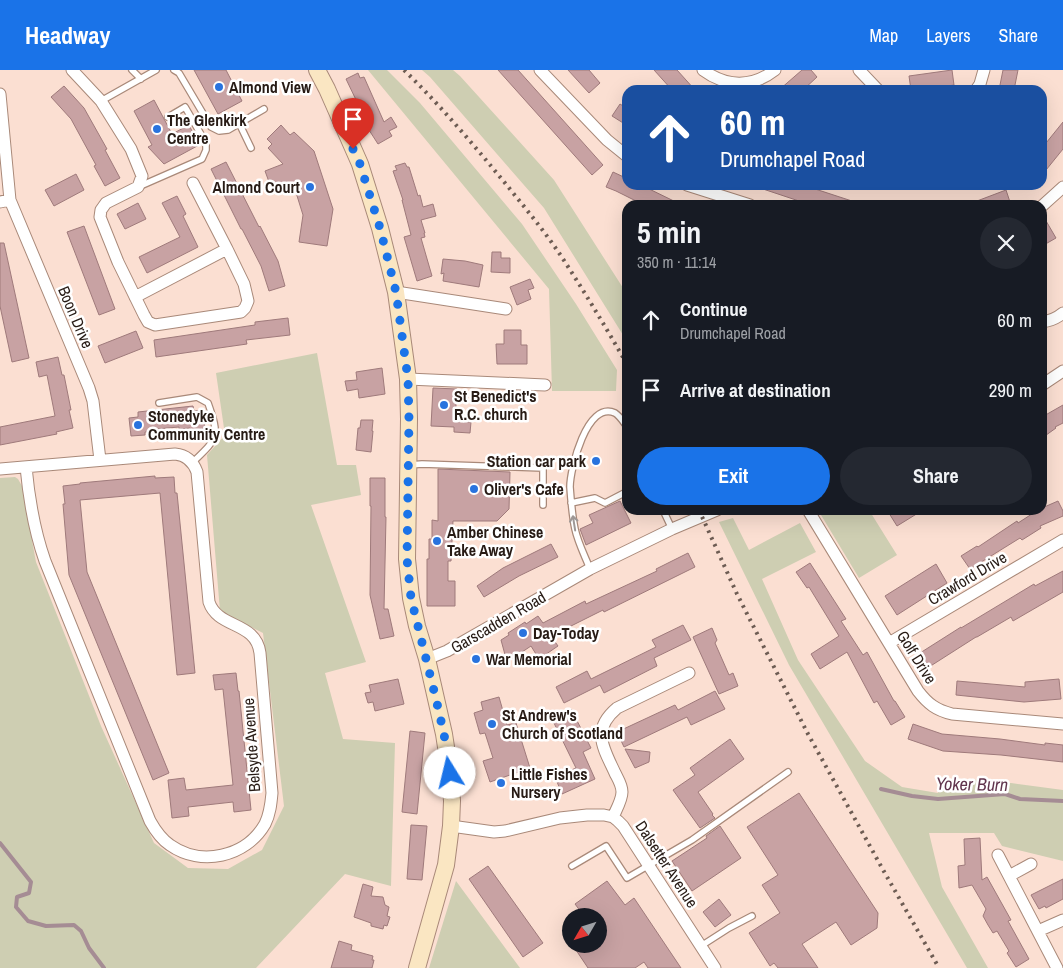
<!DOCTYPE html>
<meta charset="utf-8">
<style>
:root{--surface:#171b24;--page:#242831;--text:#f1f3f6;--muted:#9ea1a6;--accent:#1a73e8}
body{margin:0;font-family:"Archivo Narrow",sans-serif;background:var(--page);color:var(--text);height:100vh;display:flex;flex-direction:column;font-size:19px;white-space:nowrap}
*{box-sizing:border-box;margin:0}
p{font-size:16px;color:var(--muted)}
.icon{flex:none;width:28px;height:28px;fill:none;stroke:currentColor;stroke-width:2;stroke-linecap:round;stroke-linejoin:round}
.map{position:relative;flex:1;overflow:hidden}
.side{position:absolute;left:622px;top:130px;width:425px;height:315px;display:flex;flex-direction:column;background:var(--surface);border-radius:15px;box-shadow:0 5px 20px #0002}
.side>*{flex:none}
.top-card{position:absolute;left:622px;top:15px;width:425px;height:105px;border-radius:15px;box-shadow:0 5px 20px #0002;background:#1a4fa0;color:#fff;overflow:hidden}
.needle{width:32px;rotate:231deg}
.fabs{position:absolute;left:562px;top:838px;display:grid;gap:10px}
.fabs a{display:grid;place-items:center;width:45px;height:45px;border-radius:50%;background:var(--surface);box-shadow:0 5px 20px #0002;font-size:25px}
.pin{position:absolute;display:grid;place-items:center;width:42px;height:42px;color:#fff;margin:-51px -21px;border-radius:50% 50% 50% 0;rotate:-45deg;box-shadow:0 0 5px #0007}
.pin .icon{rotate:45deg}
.me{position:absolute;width:55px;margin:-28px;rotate:351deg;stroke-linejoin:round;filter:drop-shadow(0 0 4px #0008)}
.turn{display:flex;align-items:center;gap:18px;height:105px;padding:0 15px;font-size:22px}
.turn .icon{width:65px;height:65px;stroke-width:2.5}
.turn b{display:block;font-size:35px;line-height:42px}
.round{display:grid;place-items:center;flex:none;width:52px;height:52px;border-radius:26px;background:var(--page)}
.summary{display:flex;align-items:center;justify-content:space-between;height:85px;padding:0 15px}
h1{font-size:30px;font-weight:700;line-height:38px}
.cta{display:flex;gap:10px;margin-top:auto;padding:10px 15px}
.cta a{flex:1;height:58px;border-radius:30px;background:var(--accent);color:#fff;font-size:20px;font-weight:700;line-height:58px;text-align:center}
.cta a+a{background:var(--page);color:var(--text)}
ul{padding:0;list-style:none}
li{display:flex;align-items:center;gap:15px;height:70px;padding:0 15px}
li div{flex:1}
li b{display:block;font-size:19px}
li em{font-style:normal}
header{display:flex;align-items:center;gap:30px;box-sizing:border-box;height:70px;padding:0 25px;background:var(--accent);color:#fff}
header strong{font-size:24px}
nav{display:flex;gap:28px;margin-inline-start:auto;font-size:18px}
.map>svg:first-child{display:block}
.green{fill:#ceceb2}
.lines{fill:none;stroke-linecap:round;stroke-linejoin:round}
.stream{stroke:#a58c94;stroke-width:4}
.building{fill:#c8a2a3;stroke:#9f7a7b}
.lane-casing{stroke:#a98979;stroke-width:8}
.street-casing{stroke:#a98979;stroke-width:13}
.secondary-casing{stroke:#a98979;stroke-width:18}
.lane{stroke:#fff;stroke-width:5.5}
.street{stroke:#fff;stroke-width:11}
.secondary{stroke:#fae6c2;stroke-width:16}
.rail{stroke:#6d5c53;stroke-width:4;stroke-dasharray:2.5 5;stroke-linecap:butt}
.oneway{stroke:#9e9896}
.route{stroke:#1a73e8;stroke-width:9;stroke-dasharray:0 16.2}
.poi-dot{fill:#2873de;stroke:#fff;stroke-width:2}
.labels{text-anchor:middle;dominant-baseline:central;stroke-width:5;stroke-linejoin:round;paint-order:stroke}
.poi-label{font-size:16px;font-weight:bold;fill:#271b15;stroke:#fff;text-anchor:start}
.street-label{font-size:16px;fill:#271b15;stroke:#fff}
.water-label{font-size:18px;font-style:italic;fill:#61354d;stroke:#fff}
</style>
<header>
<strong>Headway</strong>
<nav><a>Map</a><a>Layers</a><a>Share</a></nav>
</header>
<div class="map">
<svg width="1063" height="898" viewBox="0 0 1063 898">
<rect width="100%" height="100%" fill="#fbdfd2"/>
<!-- green -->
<path class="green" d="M368,0H387L420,33L522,154L576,234L617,300L616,321H552L549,219Z
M422,0H453L460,6L554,110L625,221L628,226L627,268L623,265L544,138L430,7Z
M317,283L337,395H356L361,425L311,435L366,592L325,603L343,669L395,673L391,816L345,804L256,898H0V408L15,407L18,409L22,416L36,492L101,656L154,773L188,798L228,799L262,780L284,736L263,563L220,541L207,385L225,365L216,303Z
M820,440H869L897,485L859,508L821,445Z
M733,448L749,480L800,453L816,482L762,509L798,590L865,691L902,717L938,723L940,718L967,720L968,709L1011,713L1063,720V791L1002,776L994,763H929L942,817L988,898H967L789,595L719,452Z
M456,811L520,898H429Z"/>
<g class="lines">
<!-- stream -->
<path class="stream" d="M881,719L912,726L938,729L1005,724L1020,729L1063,731
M0,773L31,812L29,823L17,827L16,837L28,851L46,856L74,855L81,861L89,878L104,898"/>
</g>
<!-- building -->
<path class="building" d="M194,0H226L242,31L218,44Z
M498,0H518L603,95L592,105Z
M568,0H589L600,13L589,23Z
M654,0H677L695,20H672Z
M802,0H811L817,7L803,20H779Z
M952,0L954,15L922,20H911L909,6Z
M1003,0H1018L1014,20H999Z
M358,3L360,8L364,7L384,52L391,47L397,57L389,61L392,66L378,74L369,60L370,59L346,9Z
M64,16L84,38L107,79L105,80L120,108L105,116L94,96L96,95L71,49L51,27Z
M154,30L172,64L189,55L199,75L164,94L148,77L152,75L134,41Z
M620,34L628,39V56L612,46Z
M1063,52V79L1042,105V78Z
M281,55L290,65L294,62L314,81L333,139L327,176L299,172L303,145L293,113L272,120L265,101L283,94L268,78L272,74L267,69Z
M226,92L259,157L260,156L278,191L285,216L269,221L261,196L242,159H241L211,99Z
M405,93L407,97H409L418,126L420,125L423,137L433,134L436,146L421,150L425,163H424L425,167L421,168L432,206L417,211L404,167L411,165L402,130H403L393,101L397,100L395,96Z
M613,102L628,109V115H641L682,135H644L616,121L606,117Z
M76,104L84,120L54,136L45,120Z
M757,115H803L858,133L857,135H811L757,117Z
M1006,120L1011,135H970L969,134Z
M177,126L186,144L183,146L198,177L147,203L139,187L180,167L162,133Z
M138,133L146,149L125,159L117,144Z
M1042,144L1056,168L1042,176Z
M84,156L115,239L99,245L67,162Z
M0,173H4L29,288L12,292L0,236Z
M492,182H501V188H510V203L491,202Z
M443,189L465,191L483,195L479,217L443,211L444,203L441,204Z
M530,209L534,218L528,220L531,229L517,235L510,217Z
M288,248L290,265L246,270L247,274L156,287L154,270L255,255V252Z
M504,260H521V275H527V294H497L496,274H504Z
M136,261L143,278L105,293L98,276Z
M58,287L62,305H64L71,340H69L73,358L56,362L57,364L0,375V357L55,346L47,305L39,307L36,292Z
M382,298L385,324L359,328L358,319L347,321L345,311L357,310L356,302Z
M433,318L457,319L455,351L471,352L470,363L454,362V357L431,356Z
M1063,335V353L1055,357L1056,358L1042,368V347Z
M193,336L194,341L203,340L205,359L190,361V358L179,359V357L156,359V361L145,362V365L131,366L129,348L138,347V342Z
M361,350H373L372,361H373L371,382L356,380L358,358H360Z
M438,399L510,402L509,439L497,451H453L451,491H448V511H455V536H427V489H429V469H432V450L438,451Z
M155,406V408L174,407L175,423H177L195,603L177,605L160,423L80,430L87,502L169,703L153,710L69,505L63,434H65L63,416L80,414V413Z
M370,408H385V447H386L384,539H388L394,566L380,569L370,525L371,436H370Z
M620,431L631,453L586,475L580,459L593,453L589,445Z
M1058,431L1063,441V446L1040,456L1041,458L1022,470L1020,468L970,499L961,486L977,476L978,477L1017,451L1018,453L1038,440H1042V438Z
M887,440H923L897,456Z
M551,474L558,487L519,506L484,527L477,516L503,498Z
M688,483L695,497L604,542L603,540L551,566L558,576L539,589L531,576L507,592L501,570L509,565L508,563L525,552L526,554L538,546L543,553L585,531L586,534L657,501L656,499Z
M810,493L846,549L841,551L863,585L867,582L894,631H895L905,647L891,655L877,631L874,633L847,582L820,599L811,584L839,566L809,517L807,518L796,502Z
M936,494L947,513L897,545L885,526Z
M1063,501V522L1013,551L1011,547L977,567H976L929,597L920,583L961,557V558L1034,514L1035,516Z
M683,555L691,570L654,588L657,596L604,623L600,615L564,633L556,617L587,601L591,609L656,577L652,570Z
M712,558L717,570L715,573L729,605L733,603L738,616L719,624L693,567Z
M236,603L238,621H239L251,740L234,742L233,732L188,737L189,746L172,748L168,710L184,708L186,720L233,715L223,619L215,620L213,605Z
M398,609L404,634L375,641L373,632L368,633L365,623L371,622L369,615Z
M1059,609L1061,629L1024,632L956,625L957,611L1025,617V612Z
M715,621L725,639L691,655L687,647L624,677L617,662L675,635L678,640Z
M499,627L507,655L516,653L530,698L490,712L483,691L493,688L485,663L480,664L474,643L483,640L481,632Z
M571,639L591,678L583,682L595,709L562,724L555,707L576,698L552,649Z
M913,654L942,664L1000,669L1045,675V673L1063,675V692L1001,685L943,681L908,669Z
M410,661L425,663L417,744L402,742Z
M730,669L744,689L698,722L713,744L712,745L715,748L700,758L673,720L695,705L690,698Z
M625,679L650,682L649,692L635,698Z
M799,723L878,843L877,858L851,875L836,852L802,874L818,898H778L774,893L770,896L749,863L780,843L762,815L778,805L747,757Z
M411,755L427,756L422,810L407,809Z
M720,756L741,788L692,821L672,791L707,768L706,766Z
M980,768L982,810L987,807L1011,850L1008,851L1029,889L1016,897L1007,883L1009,881L997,861L993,863L988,855L983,846L986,839L972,815L959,818L958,796L965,795L964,769Z
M488,796L543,873L523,887L469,809Z
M1063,809V829L1046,838L1045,836L1039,839L1031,825Z
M607,811L625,835L634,828L681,898H648L644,892L635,898H588L572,874H599V846H584L575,834Z
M363,814L373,817L371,826L383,827L385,835L389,837L387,846L390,847L387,856L384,855L383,859L371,856V853L354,847Z
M719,829L731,845L715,857L703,842Z
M339,871L352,875L351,880L373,886L372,890H374L372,898H331Z"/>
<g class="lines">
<defs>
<path id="lane" d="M132,0L141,9
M174,0L179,3L211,57L219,61L228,60L264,39
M101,31L156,0
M239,53L251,78
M138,117L202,89L206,80V73L185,37L168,47
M159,333L197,327L208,333C220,367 218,368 193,392
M410,395L422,394L543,398V435
M571,433L595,428L605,433L628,421
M663,440L672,459
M590,499C585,486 578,473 575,459C572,445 571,431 570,417C570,399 587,330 615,343C620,346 624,353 628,358
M572,796L606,776L627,808L692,770L788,702
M701,876L729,858L752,846"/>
<path id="street" d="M72,0L101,31L131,79L142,106L138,117L106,133L101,140L100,147L118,192L144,245L148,252L155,255L241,242L245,238L248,231L244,214L227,179L193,113
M540,0L607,70L628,87
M703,0C726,17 752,18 775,0
M859,0L878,20
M976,20L980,14L984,0
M0,24L10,130
M687,115L750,135
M0,132L10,130L89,318L93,331L100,390
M1042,136L1063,117
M396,222L506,239
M135,227L227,179
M1042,252C1050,251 1057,248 1063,243
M408,309L545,315
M1042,315L1063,301
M0,399C58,394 116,389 175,384C186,385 193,391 197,402L209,532C218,559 256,551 260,583L272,723C271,734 270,744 265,754C246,787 201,797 170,775C161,769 155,760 150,751L45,491C34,460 29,429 26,397
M808,440L918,621C928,634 936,640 952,644L1063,654
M889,573L1063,470
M427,589L447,581L590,499L672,459L717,440
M613,747C616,740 622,730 622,722C622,715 618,709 615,703C603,677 591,660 617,638L689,603
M451,756L494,762L505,761L560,748L587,745H604L613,747L618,751L623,756L715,898
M998,785L1057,898
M1009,806L1031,794
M1038,861L1063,850"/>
<path id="secondary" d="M317,0L327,19L360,94L380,158L396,222L408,309L409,349L407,489L411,528L417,556L427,589L444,664L450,703L452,731L451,756L446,795L417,898"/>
</defs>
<!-- lane casing -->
<use href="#lane" class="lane-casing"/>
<!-- street casing -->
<use href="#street" class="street-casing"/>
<!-- secondary casing -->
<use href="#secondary" class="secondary-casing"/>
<!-- lane -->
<use href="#lane" class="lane"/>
<!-- street -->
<use href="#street" class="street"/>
<!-- secondary -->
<use href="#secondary" class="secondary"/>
<!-- rail -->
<path class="rail" d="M404,0C440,35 473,74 505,113C526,139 547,164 565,192C587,226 608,261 628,296
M699,440L737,524L808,664L882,798L939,898"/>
</g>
<!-- one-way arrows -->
<defs><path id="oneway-shaft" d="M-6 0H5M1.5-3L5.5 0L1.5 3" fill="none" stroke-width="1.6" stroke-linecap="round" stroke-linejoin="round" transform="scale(1.25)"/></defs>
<use class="oneway" href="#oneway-shaft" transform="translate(574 453) rotate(-99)"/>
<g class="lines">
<!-- route -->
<path class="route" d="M353,79L360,94L380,158L396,222L408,309L409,349L407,489L411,528L436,629L444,664L450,703"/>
</g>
<!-- markers -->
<g class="poi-dot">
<circle cx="219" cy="17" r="5"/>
<circle cx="157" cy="59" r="5"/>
<circle cx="310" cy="117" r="5"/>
<circle cx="444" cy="335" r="5"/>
<circle cx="138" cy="355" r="5"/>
<circle cx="596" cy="391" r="5"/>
<circle cx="474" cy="419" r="5"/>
<circle cx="437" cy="471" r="5"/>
<circle cx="523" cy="563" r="5"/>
<circle cx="476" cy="589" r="5"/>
<circle cx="492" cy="654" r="5"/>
<circle cx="501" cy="713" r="5"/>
</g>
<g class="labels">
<!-- poi labels -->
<g class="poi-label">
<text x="229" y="17">Almond View</text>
<text x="167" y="50">The Glenkirk<tspan x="167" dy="18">Centre</tspan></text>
<text x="300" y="117" text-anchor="end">Almond Court</text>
<text x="454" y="326">St Benedict's<tspan x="454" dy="18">R.C. church</tspan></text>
<text x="148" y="346">Stonedyke<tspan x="148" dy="18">Community Centre</tspan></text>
<text x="586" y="391" text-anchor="end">Station car park</text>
<text x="484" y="419">Oliver's Cafe</text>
<text x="447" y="462">Amber Chinese<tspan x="447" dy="18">Take Away</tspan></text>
<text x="533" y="563">Day-Today</text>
<text x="486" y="589">War Memorial</text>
<text x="502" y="645">St Andrew's<tspan x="502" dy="18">Church of Scotland</tspan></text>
<text x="511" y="704">Little Fishes<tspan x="511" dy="18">Nursery</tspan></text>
</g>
<!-- street labels -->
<g class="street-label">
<text transform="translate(76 247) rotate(67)">Boon Drive</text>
<text transform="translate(967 508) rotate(-31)">Crawford Drive</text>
<text transform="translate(498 552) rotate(-30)">Garscadden Road</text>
<text transform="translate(917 587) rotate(58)">Golf Drive</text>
<text transform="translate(251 675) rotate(-94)">Belsyde Avenue</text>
<text transform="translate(667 794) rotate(57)">Dalsetter Avenue</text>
</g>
<!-- water labels -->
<g class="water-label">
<text transform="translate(972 714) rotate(1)">Yoker Burn</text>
</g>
</g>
</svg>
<div class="fabs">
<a><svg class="needle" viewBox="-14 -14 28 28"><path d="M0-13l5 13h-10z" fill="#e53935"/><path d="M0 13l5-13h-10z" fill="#9ea1a6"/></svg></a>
</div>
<div class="pin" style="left:353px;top:79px;background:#d93025"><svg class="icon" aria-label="arrive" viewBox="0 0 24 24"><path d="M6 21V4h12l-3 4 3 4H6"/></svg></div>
<svg class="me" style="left:450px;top:703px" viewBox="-20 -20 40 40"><circle r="19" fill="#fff"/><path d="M0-13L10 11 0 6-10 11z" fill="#1a73e8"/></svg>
<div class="top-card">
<div class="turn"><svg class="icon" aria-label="ahead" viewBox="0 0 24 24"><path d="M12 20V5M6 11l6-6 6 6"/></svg><div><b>60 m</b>Drumchapel Road</div></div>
</div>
<section class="side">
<div class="summary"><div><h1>5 min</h1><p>350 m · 11:14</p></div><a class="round"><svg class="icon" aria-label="close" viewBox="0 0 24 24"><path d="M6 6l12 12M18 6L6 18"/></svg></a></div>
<ul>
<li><svg class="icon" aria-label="ahead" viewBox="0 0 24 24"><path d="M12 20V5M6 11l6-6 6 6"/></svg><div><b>Continue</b><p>Drumchapel Road</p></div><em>60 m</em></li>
<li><svg class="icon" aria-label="arrive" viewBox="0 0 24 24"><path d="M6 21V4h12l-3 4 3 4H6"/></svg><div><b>Arrive at destination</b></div><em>290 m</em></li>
</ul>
<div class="cta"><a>Exit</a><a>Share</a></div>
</section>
</div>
